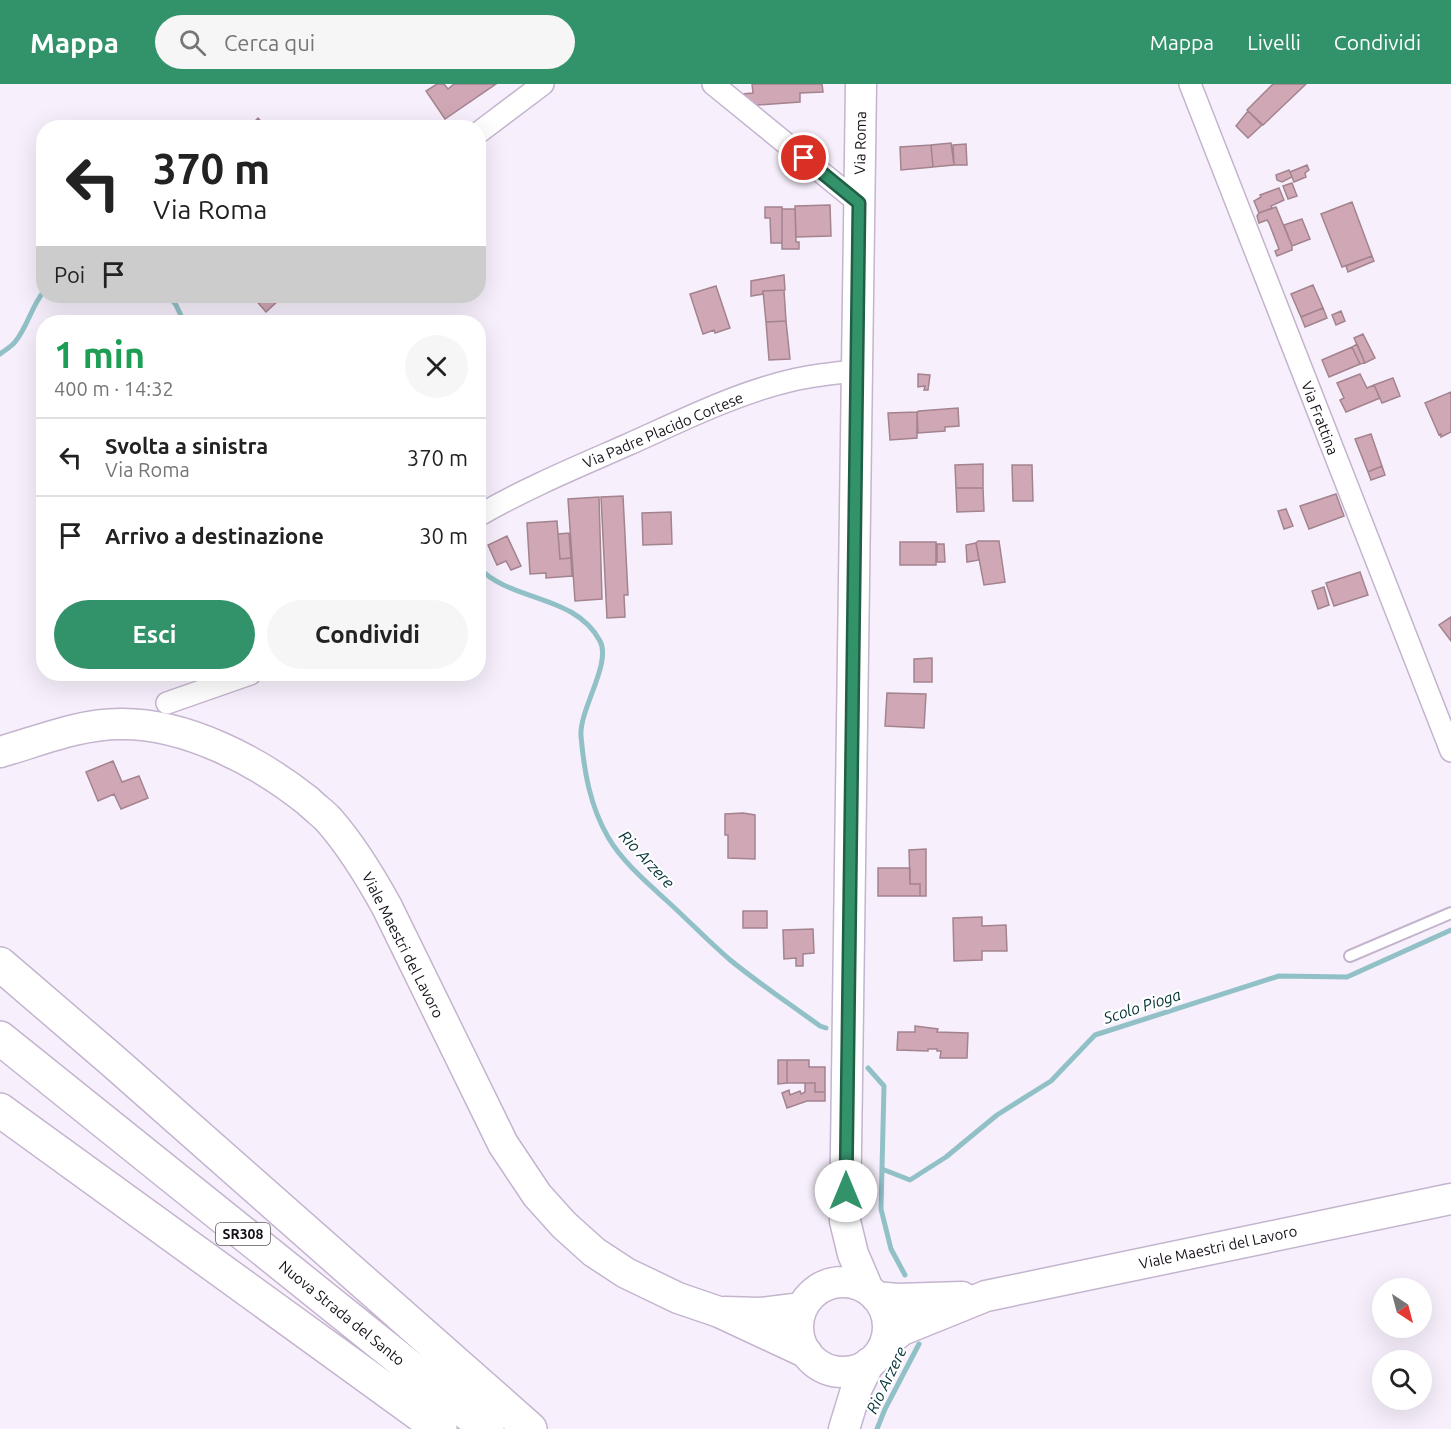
<!DOCTYPE html>
<html lang="it">
<meta charset="utf-8">
<style>
:root{--surface:#fff;--page:#f6f6f6;--text:#222;--muted:#767676;--line:#e0e0e0;--accent:#32926a}
body{margin:0;font-family:Ubuntu,sans-serif;background:var(--page);color:var(--text);height:100vh;display:flex;flex-direction:column;font-size:22px;white-space:nowrap}
*{box-sizing:border-box;margin:0}
p{font-size:20px;color:var(--muted)}
.icon{flex:none;width:33px;height:33px;fill:none;stroke:currentColor;stroke-width:2;stroke-linecap:round;stroke-linejoin:round}
.map{position:relative;flex:1;overflow:hidden}
.details{position:absolute;left:36px;top:231px;width:450px;height:366px;display:flex;flex-direction:column;background:var(--surface);border-radius:24px;box-shadow:0 6px 24px #0002}
.details>*{flex:none}
.banner{position:absolute;left:36px;top:36px;width:450px;height:183px;border-radius:24px;box-shadow:0 6px 24px #0002;background:#fff;color:var(--text);overflow:hidden}
.needle{width:39px;rotate:144deg}
.buttons{position:absolute;left:1372px;top:1194px;display:grid;gap:12px}
.buttons a{display:grid;place-items:center;width:60px;height:60px;border-radius:50%;background:var(--surface);box-shadow:0 6px 24px #0002;font-size:30px}
.pin{position:absolute;display:grid;place-items:center;width:51px;height:51px;color:#fff;margin:-26px;border:3px solid #fff;border-radius:50%;box-shadow:0 2px 6px #0007}
.me{position:absolute;width:66px;margin:-33px;rotate:0deg;stroke-linejoin:round;filter:drop-shadow(0 0 4px #0008)}
.turn{display:flex;align-items:center;gap:21px;height:126px;padding:0 18px;font-size:27px}
.turn .icon{width:78px;height:78px;stroke-width:2.5}
.turn b{display:block;font-size:42px;line-height:51px}
.then{display:flex;align-items:center;height:57px;padding:0 18px;background:#0003;gap:12px;font-size:22px}
.round{display:grid;place-items:center;flex:none;width:63px;height:63px;border-radius:32px;background:var(--page)}
.head{display:flex;align-items:center;justify-content:space-between;height:102px;padding:0 18px}
h1{font-size:36px;font-weight:700;line-height:45px;color:#1e9e55}
.primary-button{display:flex;gap:12px;margin-top:auto;padding:12px 18px}
.primary-button a{flex:1;height:69px;border-radius:36px;background:var(--accent);color:#fff;font-size:24px;font-weight:700;line-height:69px;text-align:center}
.primary-button a+a{background:var(--page);color:var(--text)}
ul{padding:0;list-style:none}
li{display:flex;align-items:center;gap:18px;height:78px;padding:0 18px;border-top:2px solid var(--line)}
li div{flex:1}
li b{display:block;font-size:22px}
li em{font-style:normal}
header{display:flex;align-items:center;gap:36px;box-sizing:border-box;height:84px;padding:0 30px;background:var(--accent);color:#fff}
header strong{font-size:28px}
nav{display:flex;gap:33px;margin-inline-start:auto;font-size:21px}
.search{width:420px;height:54px;background:var(--page);display:flex;align-items:center;gap:15px;box-sizing:border-box;padding:0 21px;border-radius:33px;color:var(--muted);font-size:22px}
.map>svg:first-child{display:block}
.lines{fill:none;stroke-linecap:round;stroke-linejoin:round}
.stream{stroke:#91c1c7;stroke-width:5}
.building{fill:#d0a7b5;stroke:#a3838e;stroke-width:1.5}
.service-casing{stroke:#c4b4ce;stroke-width:14}
.minor-casing{stroke:#c4b4ce;stroke-width:24}
.secondary-casing{stroke:#c4b4ce;stroke-width:33}
.trunk-casing{stroke:#c4b4ce;stroke-width:36}
.service{stroke:#fff;stroke-width:10}
.minor{stroke:#fff;stroke-width:21}
.secondary{stroke:#fff;stroke-width:30}
.trunk{stroke:#fff;stroke-width:33}
.route-casing{stroke:#205f45;stroke-width:15}
.route{stroke:#32926a;stroke-width:10}
.labels{text-anchor:middle;dominant-baseline:central;stroke-width:4.5;stroke-linejoin:round;paint-order:stroke}
.shield{fill:#fff;stroke:#5c585e;stroke-width:1.5}
.shield-label{font-size:14px;font-weight:bold;fill:#161019}
.street-label{font-size:15px;fill:#161019;stroke:#fff}
.water-label{font-size:16px;font-style:italic;fill:#033339;stroke:#fff}
</style>
<header>
<strong>Mappa</strong>
<div class="search"><svg class="icon" aria-label="search" viewBox="0 0 24 24"><circle cx="10" cy="10" r="6"/><path d="M15 15l6 6"/></svg>Cerca qui</div>
<nav><a>Mappa</a><a>Livelli</a><a>Condividi</a></nav>
</header>
<div class="map">
<svg width="1451" height="1345" viewBox="0 0 1451 1345">
<rect width="100%" height="100%" fill="#f7f0fc"/>
<g class="lines">
<!-- stream -->
<path class="stream" d="M169,212L176,221L184,238
M0,270C5,266 11,263 15,258C28,242 31,223 44,207
M478,483C511,518 575,510 600,557C612,579 579,626 581,652C584,687 590,722 608,753C621,776 646,798 666,816C687,835 707,856 729,875C758,899 790,920 820,942L826,944
M868,984L884,1002L881,1125L891,1165L905,1191
M882,1085L910,1096L946,1073L997,1031L1051,997L1095,951L1279,892L1347,893L1451,846
M877,1345L885,1325L919,1260"/>
</g>
<!-- building -->
<path class="building" d="M437,0H444L448,5L454,0H496L445,35L426,7Z
M752,0H822L823,8L800,9V18L743,22L742,10L753,9Z
M1273,0H1306L1263,41L1247,26Z
M1248,27L1262,41L1248,54L1236,42Z
M258,34L267,44H248Z
M951,59L954,81L933,83L931,61Z
M966,60L967,81H954L953,61Z
M931,61L933,83L901,86L900,63Z
M1307,81L1309,86L1305,89L1306,93L1294,98L1290,88Z
M1289,86L1292,93L1282,98L1277,96L1276,91Z
M1292,99L1297,112L1288,115L1283,102Z
M1279,104L1284,116L1271,122L1272,124L1259,129L1254,117L1261,113L1260,111Z
M1352,118L1372,172L1342,183L1321,130Z
M830,121L831,152L796,153L795,122Z
M765,123H782V159H771L770,134H765Z
M1276,123L1292,162V166L1277,172L1275,167L1279,165L1269,139L1267,136L1259,139L1257,132L1259,129Z
M782,125H795L796,158H799V165H782Z
M1302,135L1310,155L1292,162L1284,141Z
M1372,172L1374,177L1348,188L1346,182Z
M784,191L785,206L763,207V210L751,212V197Z
M1313,201L1323,224L1301,233L1291,210Z
M716,202L730,244L715,249L714,246L703,250L690,210Z
M784,206L786,237L766,238L763,207Z
M255,212H277L280,215L266,228L253,213Z
M1323,224L1327,234L1305,243L1301,233Z
M1341,227L1345,237L1336,241L1332,231Z
M786,237L790,275L769,276L766,238Z
M1363,250L1375,274L1365,279L1354,254Z
M1357,260L1365,279L1360,280L1352,263Z
M1352,263L1360,280L1329,293L1322,276Z
M918,290L930,291L928,306H924L925,302L918,303Z
M1360,290L1367,304L1374,301L1380,314L1346,328L1340,316L1344,314L1337,299Z
M1393,294L1400,312L1382,319L1374,301Z
M1451,308V348L1441,353V350L1439,351L1425,319Z
M958,324L959,342L945,343V347L918,349L917,328L919,327Z
M917,328V354L890,356L888,329Z
M1371,350L1382,382L1368,388L1355,355Z
M983,380V404H956L955,381Z
M1012,381H1032L1033,417H1013Z
M1382,382L1385,391L1371,396L1368,388Z
M956,404H983L984,427L957,428Z
M1336,410L1344,432L1309,445L1300,422Z
M623,412L628,511H624L625,533L607,534L601,413Z
M599,413L602,515L575,517L568,415Z
M1286,425L1293,442L1284,445L1278,427Z
M671,428L672,460L643,461L642,429Z
M557,437L560,475L571,474L572,492L546,494V489L530,490L527,439Z
M569,449L571,474L560,475L558,450Z
M507,452L521,482L511,486L506,477L497,481L488,461Z
M978,457H999L1005,498L984,501L976,459Z
M900,458H936V481H900Z
M976,459L979,476L967,478L966,461Z
M937,460H944L945,478H937Z
M1360,488L1368,511L1334,522L1326,499Z
M1324,503L1329,521L1318,525L1312,507Z
M1451,533V557L1439,541Z
M932,574V598H914V575Z
M887,609L926,610L924,644L885,642Z
M113,677L122,698L139,692L148,714L121,725L114,710L98,717L86,688Z
M743,729L755,731V775L728,774V751H725V730Z
M926,765V812H920V800H910L909,766Z
M878,784H910V800H920V812H878Z
M743,827H767V844H743Z
M982,833V842L1006,841L1007,867H982V876L954,877L953,834Z
M813,845L814,869L803,870V882H796V874L784,875L783,846Z
M915,942L938,945L937,948L968,949L967,974H940L941,967H937V965H928V967L897,966L898,948H915Z
M778,976H787V999L778,1000Z
M787,976H809V983H825V1008H815V999H787Z
M805,999H815V1008H825V1017H807L787,1024L782,1009L789,1006L790,1011L800,1007L801,1010L805,1008Z"/>
<g class="lines">
<defs>
<path id="service" d="M1350,872L1451,829"/>
<path id="minor" d="M713,0L859,119
M1190,0L1451,667
M478,49L543,0
M478,432C526,404 577,383 627,361C681,337 736,309 793,296C814,291 835,289 856,287
M167,619L250,590"/>
<path id="secondary" d="M861,0L845,1137L853,1170L868,1205
M0,668C39,657 79,640 120,640C186,639 258,677 308,717C314,723 322,729 328,735C352,762 370,792 387,823L503,1060L537,1111L564,1141L594,1168L626,1189L678,1214L719,1228L807,1269
M798 1243a45 45 0 1 1 90 0a45 45 0 1 1-90 0Z
M876,1213L897,1215L962,1213
M725,1228L760,1229L802,1224
M885,1259L902,1246L986,1212L1451,1115
M844,1345L856,1306L869,1279"/>
<path id="trunk" d="M0,880L113,977L530,1345
M0,954L487,1345
M0,1026L440,1345"/>
</defs>
<!-- service casing -->
<use href="#service" class="service-casing"/>
<!-- minor casing -->
<use href="#minor" class="minor-casing"/>
<!-- secondary casing -->
<use href="#secondary" class="secondary-casing"/>
<!-- trunk casing -->
<use href="#trunk" class="trunk-casing"/>
<!-- service -->
<use href="#service" class="service"/>
<!-- minor -->
<use href="#minor" class="minor"/>
<!-- secondary -->
<use href="#secondary" class="secondary"/>
<!-- trunk -->
<use href="#trunk" class="trunk"/>
</g>
<g class="lines">
<defs>
<path id="route" d="M804,74L859,119L846,1107"/>
</defs>
<!-- route casing -->
<use href="#route" class="route-casing"/>
<!-- route -->
<use href="#route" class="route"/>
</g>
<g class="labels">
<!-- shield labels -->
<rect class="shield" x="216" y="1139" width="54" height="22" rx="4.5"/>
<g class="shield-label">
<text x="243" y="1150">SR308</text>
</g>
<!-- street labels -->
<g class="street-label">
<text transform="translate(860 59) rotate(-89)">Via Roma</text>
<text transform="translate(1320 334) rotate(69)">Via Frattina</text>
<text transform="translate(663 346) rotate(-23)">Via Padre Placido Cortese</text>
<text transform="translate(403 861) rotate(63)">Viale Maestri del Lavoro</text>
<text transform="translate(1218 1163) rotate(-12)">Viale Maestri del Lavoro</text>
<text transform="translate(342 1229) rotate(39)">Nuova Strada del Santo</text>
</g>
<!-- water labels -->
<g class="water-label">
<text transform="translate(647 775) rotate(47)">Rio Arzere</text>
<text transform="translate(1142 922) rotate(-18)">Scolo Pioga</text>
<text transform="translate(886 1296) rotate(-64)">Rio Arzere</text>
</g>
</g>
</svg>
<div class="buttons">
<a><svg class="needle" viewBox="-14 -14 28 28"><path d="M0-13l5 13h-10z" fill="#e53935"/><path d="M0 13l5-13h-10z" fill="#767676"/></svg></a>
<a><svg class="icon" aria-label="search" viewBox="0 0 24 24"><circle cx="10" cy="10" r="6"/><path d="M15 15l6 6"/></svg></a>
</div>
<div class="pin" style="left:804px;top:74px;background:#d93025"><svg class="icon" aria-label="arrive" viewBox="0 0 24 24"><path d="M6 21V4h12l-3 4 3 4H6"/></svg></div>
<svg class="me" style="left:846px;top:1107px" viewBox="-20 -20 40 40"><circle r="19" fill="#fff"/><path d="M0-13L10 11 0 6-10 11z" fill="#32926a"/></svg>
<div class="banner">
<div class="turn"><svg class="icon" aria-label="left" viewBox="0 0 24 24"><path d="M17 20v-9H6M10 6l-5 5 5 5"/></svg><div><b>370 m</b>Via Roma</div></div>
<div class="then">Poi<svg class="icon" aria-label="arrive" viewBox="0 0 24 24"><path d="M6 21V4h12l-3 4 3 4H6"/></svg></div>
</div>
<section class="details">
<div class="head"><div><h1>1 min</h1><p>400 m · 14:32</p></div><a class="round"><svg class="icon" aria-label="close" viewBox="0 0 24 24"><path d="M6 6l12 12M18 6L6 18"/></svg></a></div>
<ul>
<li><svg class="icon" aria-label="left" viewBox="0 0 24 24"><path d="M17 20v-9H6M10 6l-5 5 5 5"/></svg><div><b>Svolta a sinistra</b><p>Via Roma</p></div><em>370 m</em></li>
<li><svg class="icon" aria-label="arrive" viewBox="0 0 24 24"><path d="M6 21V4h12l-3 4 3 4H6"/></svg><div><b>Arrivo a destinazione</b></div><em>30 m</em></li>
</ul>
<div class="primary-button"><a>Esci</a><a>Condividi</a></div>
</section>
</div>
